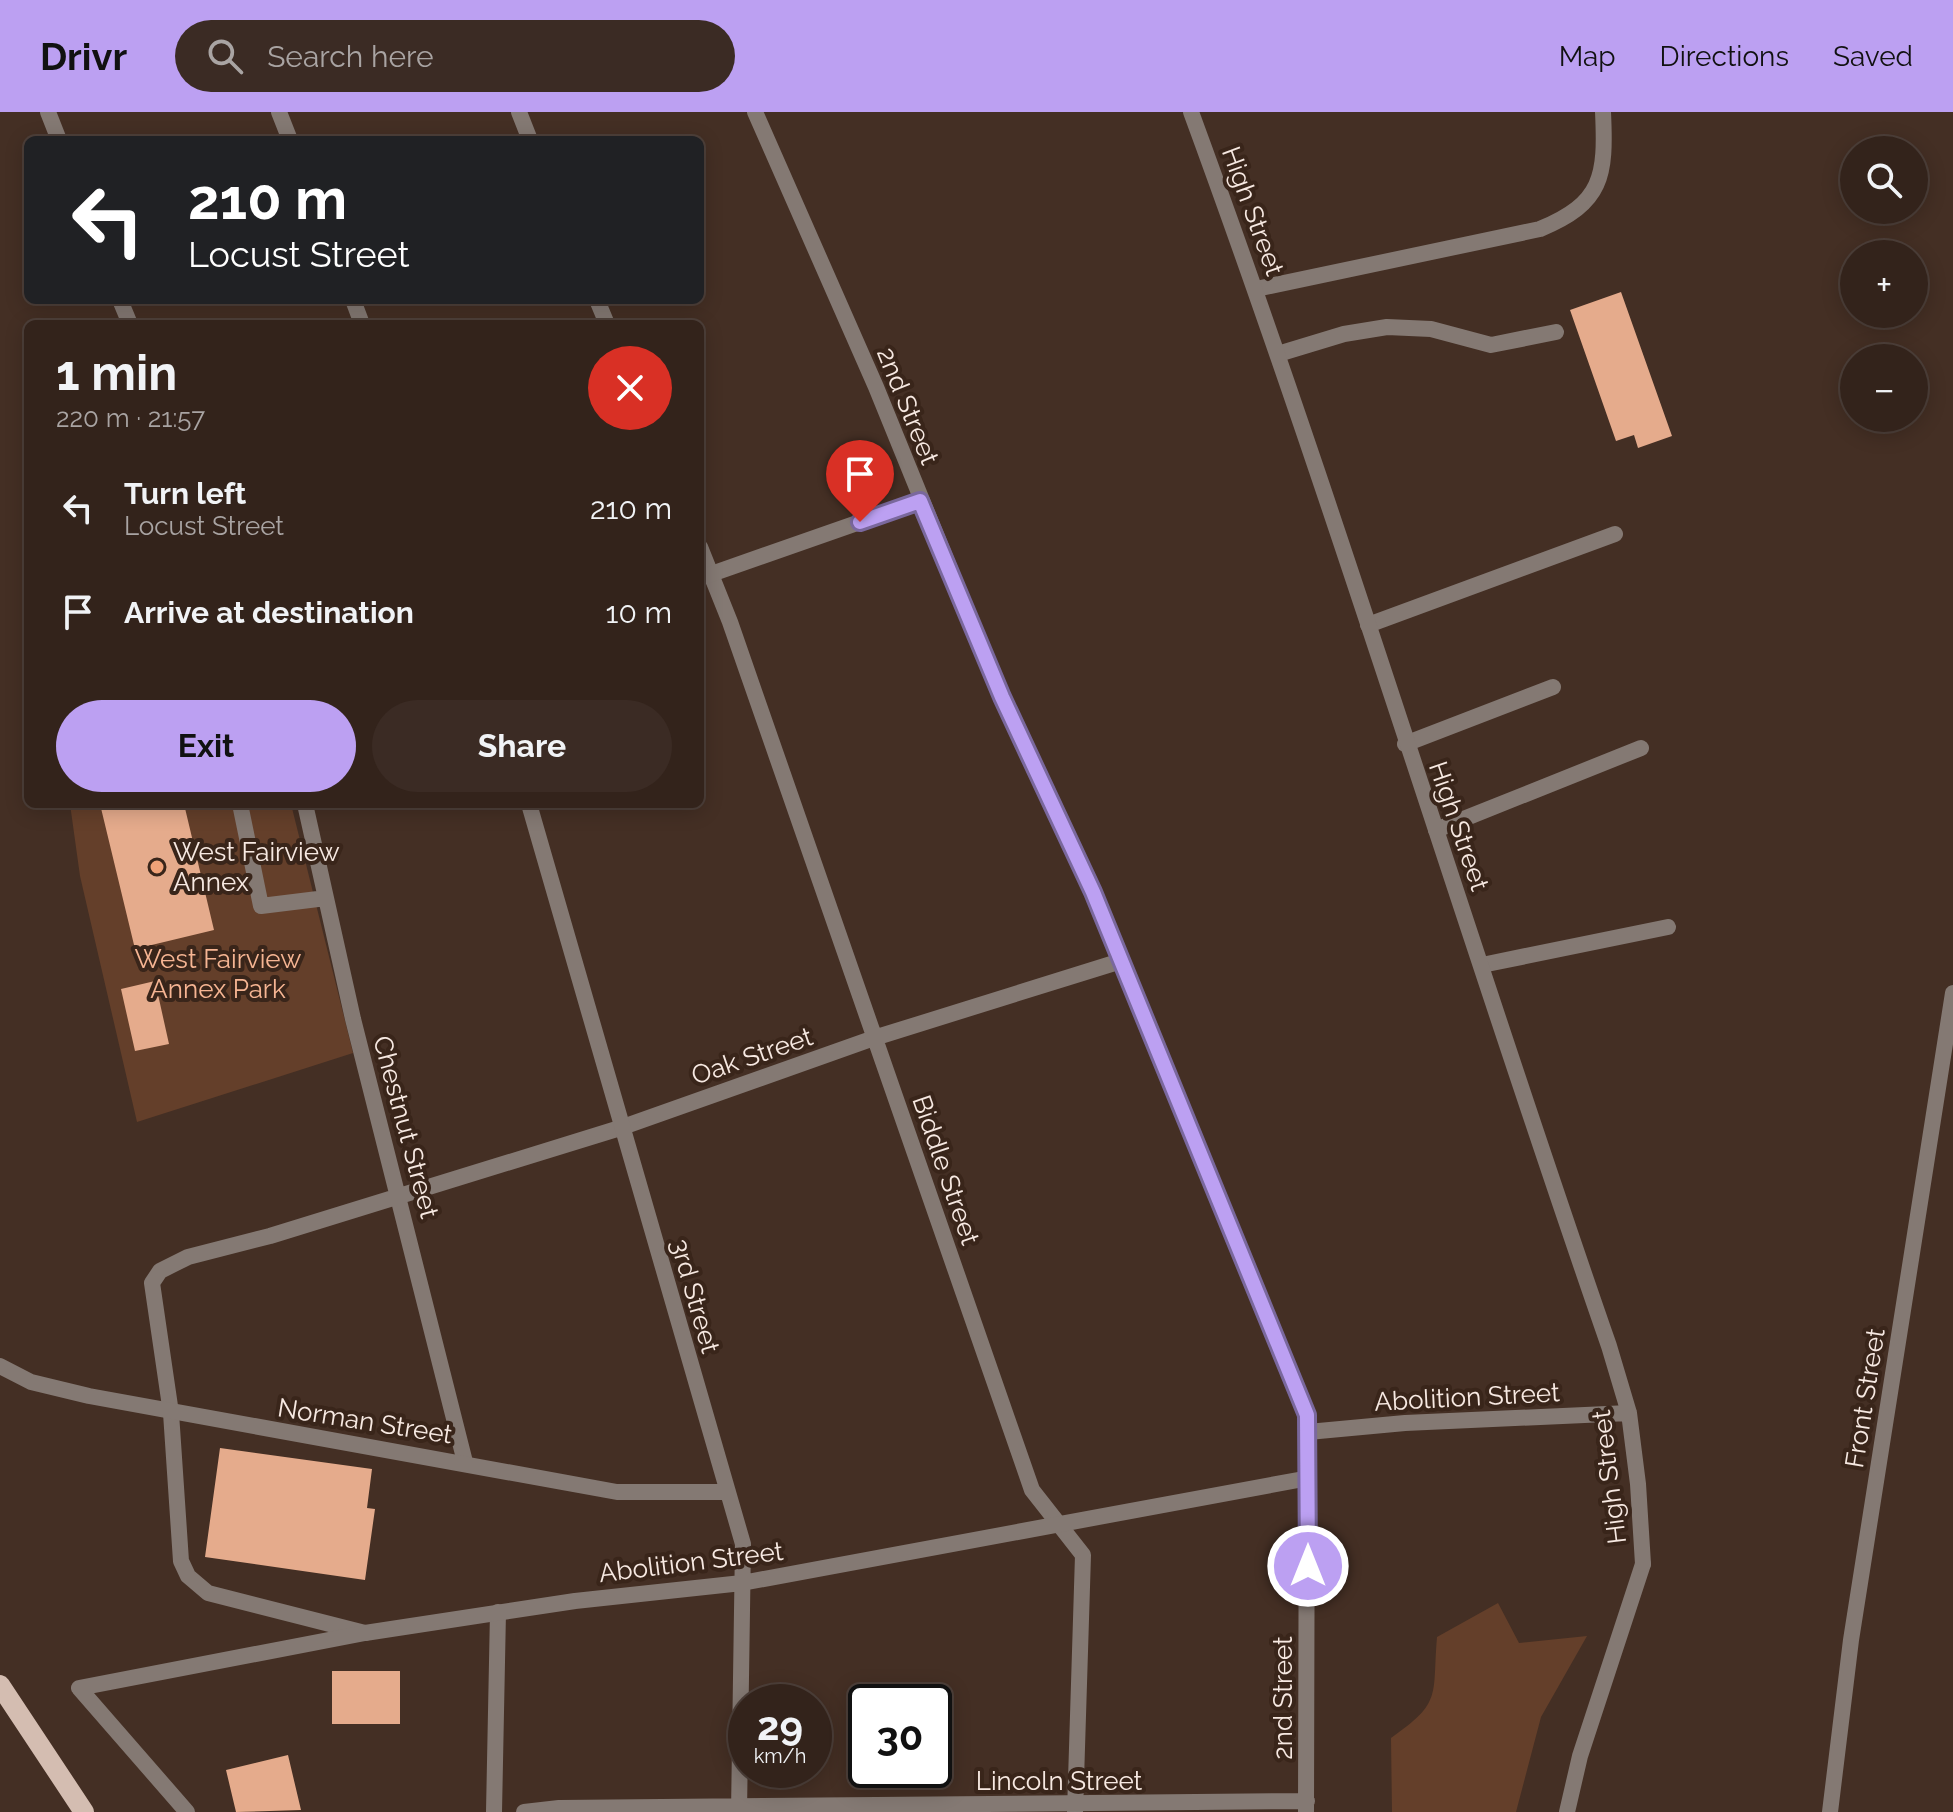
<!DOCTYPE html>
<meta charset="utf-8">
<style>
:root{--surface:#33231b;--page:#3b2b24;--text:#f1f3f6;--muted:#a9a4a3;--line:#4e403a;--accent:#bca0f2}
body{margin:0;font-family:Raleway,sans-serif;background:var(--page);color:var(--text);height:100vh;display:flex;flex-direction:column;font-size:30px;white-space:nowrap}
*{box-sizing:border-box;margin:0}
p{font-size:26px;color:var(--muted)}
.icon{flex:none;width:44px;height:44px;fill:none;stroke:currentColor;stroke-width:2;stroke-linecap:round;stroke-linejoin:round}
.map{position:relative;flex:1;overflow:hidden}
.drawer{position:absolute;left:24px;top:208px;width:680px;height:488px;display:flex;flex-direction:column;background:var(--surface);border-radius:12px;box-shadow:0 4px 20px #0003,0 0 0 2px var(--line)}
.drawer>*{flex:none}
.banner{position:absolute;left:24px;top:24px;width:680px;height:168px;border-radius:12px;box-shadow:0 4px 20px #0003,0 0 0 2px var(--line);background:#202124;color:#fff;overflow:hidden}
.controls{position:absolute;left:1840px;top:24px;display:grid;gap:16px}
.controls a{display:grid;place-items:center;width:88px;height:88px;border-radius:50%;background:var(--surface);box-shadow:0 4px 20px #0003,0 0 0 2px var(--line);font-size:40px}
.speed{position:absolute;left:728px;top:1572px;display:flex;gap:16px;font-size:40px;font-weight:700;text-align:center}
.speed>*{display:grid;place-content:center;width:104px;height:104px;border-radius:50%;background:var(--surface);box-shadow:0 4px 20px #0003,0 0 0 2px var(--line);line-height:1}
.speed small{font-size:20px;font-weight:400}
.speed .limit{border:4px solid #111;border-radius:12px;background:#fff;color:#111}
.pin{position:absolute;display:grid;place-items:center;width:68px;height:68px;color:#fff;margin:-82px -34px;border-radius:50% 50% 50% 0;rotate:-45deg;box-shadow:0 0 8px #0007}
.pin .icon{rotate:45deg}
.me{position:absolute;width:88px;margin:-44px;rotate:0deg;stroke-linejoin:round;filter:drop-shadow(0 0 6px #0008)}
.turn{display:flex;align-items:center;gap:28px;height:168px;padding:0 32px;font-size:36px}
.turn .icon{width:104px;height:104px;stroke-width:2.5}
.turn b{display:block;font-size:56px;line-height:68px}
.round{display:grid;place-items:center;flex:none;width:84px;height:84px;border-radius:42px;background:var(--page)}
.overview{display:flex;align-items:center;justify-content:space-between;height:136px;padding:0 32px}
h1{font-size:48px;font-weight:700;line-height:60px}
.cta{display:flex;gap:16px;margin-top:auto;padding:16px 32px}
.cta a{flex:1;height:92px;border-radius:48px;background:var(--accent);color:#111;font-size:32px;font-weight:700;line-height:92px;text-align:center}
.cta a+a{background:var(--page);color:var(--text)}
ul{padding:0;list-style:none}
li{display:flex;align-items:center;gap:24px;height:104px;padding:0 32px}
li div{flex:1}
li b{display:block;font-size:30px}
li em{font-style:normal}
header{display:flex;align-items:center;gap:48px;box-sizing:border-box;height:112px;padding:0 40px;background:var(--accent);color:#111}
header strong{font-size:38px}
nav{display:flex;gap:44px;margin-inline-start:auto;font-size:28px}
.search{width:560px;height:72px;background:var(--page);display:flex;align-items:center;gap:20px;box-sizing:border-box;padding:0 28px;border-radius:44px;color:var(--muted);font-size:30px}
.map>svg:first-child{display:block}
.green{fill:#643f2a}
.building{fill:#e5ab8c}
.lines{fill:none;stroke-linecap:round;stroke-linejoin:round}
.lane{stroke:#847973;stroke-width:16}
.street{stroke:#847973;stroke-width:16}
.primary{stroke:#d4bdb1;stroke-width:20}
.route-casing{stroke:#7a689d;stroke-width:20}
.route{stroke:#bca0f2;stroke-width:14}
.poi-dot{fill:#f0a278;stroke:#39251a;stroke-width:3}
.labels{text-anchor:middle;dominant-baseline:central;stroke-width:8;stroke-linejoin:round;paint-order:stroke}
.street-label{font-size:26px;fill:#f7e9e2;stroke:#39251a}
.poi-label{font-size:26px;fill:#f7e9e2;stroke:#39251a;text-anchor:start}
.park-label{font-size:26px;fill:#f6b593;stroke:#39251a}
</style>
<header>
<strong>Drivr</strong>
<div class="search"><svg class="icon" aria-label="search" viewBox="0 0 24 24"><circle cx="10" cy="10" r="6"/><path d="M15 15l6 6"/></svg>Search here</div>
<nav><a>Map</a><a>Directions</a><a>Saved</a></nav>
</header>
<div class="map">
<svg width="1953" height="1700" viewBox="0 0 1953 1700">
<rect width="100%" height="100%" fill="#442f24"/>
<!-- green -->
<path class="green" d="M70,692H291L353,941L137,1010L80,764Z
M1498,1491L1519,1531L1587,1524L1541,1605L1516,1700H1392L1391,1626C1443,1590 1432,1584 1437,1525Z"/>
<!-- building -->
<path class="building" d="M1621,180L1672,324L1638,336L1634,323L1616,329L1570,198Z
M100,692H184L214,818L135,837Z
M155,869L169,932L135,939L121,877Z
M220,1336L372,1357L367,1396L375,1397L365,1468L205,1445Z
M332,1559H400V1612H332Z
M288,1643L301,1698L236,1700L226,1658Z"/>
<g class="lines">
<!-- lane -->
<path class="lane" d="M48,0L59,28
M519,0L530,28
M1256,177L1540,117C1603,91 1606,64 1603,0
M120,188L130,212
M597,188L607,212
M1278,242L1344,222L1387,215L1431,217L1491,233L1556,220
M700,435L730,510L1032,1378L1083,1443L1075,1700
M1368,513L1615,422
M1405,632L1553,575
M240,692L261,794L326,786
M305,692L353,907L465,1350
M1436,718L1641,636
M1482,853L1668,815
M365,1521L208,1481L188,1464L181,1449L171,1301L152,1171L160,1159L188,1145L270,1124L620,1016L874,926L1121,849
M494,1700L498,1500
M1567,1700L1580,1644L1643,1452"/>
<!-- street -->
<path class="street" d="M279,0L290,28
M755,0L876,275L1002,585L1093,780L1307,1303L1306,1700
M1191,0C1341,408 1466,824 1609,1234L1629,1301L1638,1372L1643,1452
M353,188L362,212
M700,466L920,389
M529,692L743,1432L739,1700
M0,1254L31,1270L89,1284L617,1380H728
M1308,1320L1405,1311L1629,1301
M79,1576L365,1521L575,1489L742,1471L1309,1366
M79,1576L187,1700
M524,1700L559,1696L1307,1689
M1830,1700L1851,1528L1953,881"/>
<!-- primary -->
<path class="primary" d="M0,1573L84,1700"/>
</g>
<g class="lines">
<defs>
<path id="route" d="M860,410L920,389L1002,585L1093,780L1307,1303L1308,1454"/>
</defs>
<!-- route casing -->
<use href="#route" class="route-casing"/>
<!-- route -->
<use href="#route" class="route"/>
</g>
<!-- markers -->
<circle class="poi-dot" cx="157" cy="755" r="8"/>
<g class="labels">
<!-- street labels -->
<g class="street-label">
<text transform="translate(1253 99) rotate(70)">High Street</text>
<text transform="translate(908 294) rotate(68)">2nd Street</text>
<text transform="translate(1459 714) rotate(71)">High Street</text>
<text transform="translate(752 944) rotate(-19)">Oak Street</text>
<text transform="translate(406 1015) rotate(75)">Chestnut Street</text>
<text transform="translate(946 1058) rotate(71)">Biddle Street</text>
<text transform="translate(695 1184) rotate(74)">3rd Street</text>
<text transform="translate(1467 1285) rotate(-3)">Abolition Street</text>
<text transform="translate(1865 1286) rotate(-81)">Front Street</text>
<text transform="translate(365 1309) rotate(9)">Norman Street</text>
<text transform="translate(1609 1365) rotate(-97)">High Street</text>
<text transform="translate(691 1450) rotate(-7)">Abolition Street</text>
<text transform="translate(1283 1586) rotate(-90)">2nd Street</text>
<text x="1059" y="1669">Lincoln Street</text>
</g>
<!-- poi labels -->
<g class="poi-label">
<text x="173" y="740">West Fairview<tspan x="173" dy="30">Annex</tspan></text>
</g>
<!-- park labels -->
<g class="park-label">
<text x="218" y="847">West Fairview<tspan x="218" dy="30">Annex Park</tspan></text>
</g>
</g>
</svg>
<div class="controls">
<a><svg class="icon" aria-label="search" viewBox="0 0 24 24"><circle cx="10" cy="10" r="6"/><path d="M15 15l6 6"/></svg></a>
<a>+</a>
<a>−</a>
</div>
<div class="speed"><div>29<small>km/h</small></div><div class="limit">30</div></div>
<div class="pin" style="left:860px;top:410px;background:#d93025"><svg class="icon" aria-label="arrive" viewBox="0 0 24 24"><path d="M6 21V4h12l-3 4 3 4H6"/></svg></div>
<svg class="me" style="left:1308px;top:1454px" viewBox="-20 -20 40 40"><circle r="17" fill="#bca0f2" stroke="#fff" stroke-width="3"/><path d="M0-11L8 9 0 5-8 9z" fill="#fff"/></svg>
<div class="banner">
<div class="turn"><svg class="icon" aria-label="left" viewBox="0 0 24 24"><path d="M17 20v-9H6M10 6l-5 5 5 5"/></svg><div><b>210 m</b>Locust Street</div></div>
</div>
<section class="drawer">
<div class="overview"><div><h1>1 min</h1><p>220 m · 21:57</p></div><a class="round" style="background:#d93025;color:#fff"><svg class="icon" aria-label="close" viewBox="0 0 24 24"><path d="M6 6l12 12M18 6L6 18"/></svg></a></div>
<ul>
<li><svg class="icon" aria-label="left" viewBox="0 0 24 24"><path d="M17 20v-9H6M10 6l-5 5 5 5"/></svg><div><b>Turn left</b><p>Locust Street</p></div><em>210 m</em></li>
<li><svg class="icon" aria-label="arrive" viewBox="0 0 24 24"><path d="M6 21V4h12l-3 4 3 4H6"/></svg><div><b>Arrive at destination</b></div><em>10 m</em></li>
</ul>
<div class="cta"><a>Exit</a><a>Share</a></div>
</section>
</div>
